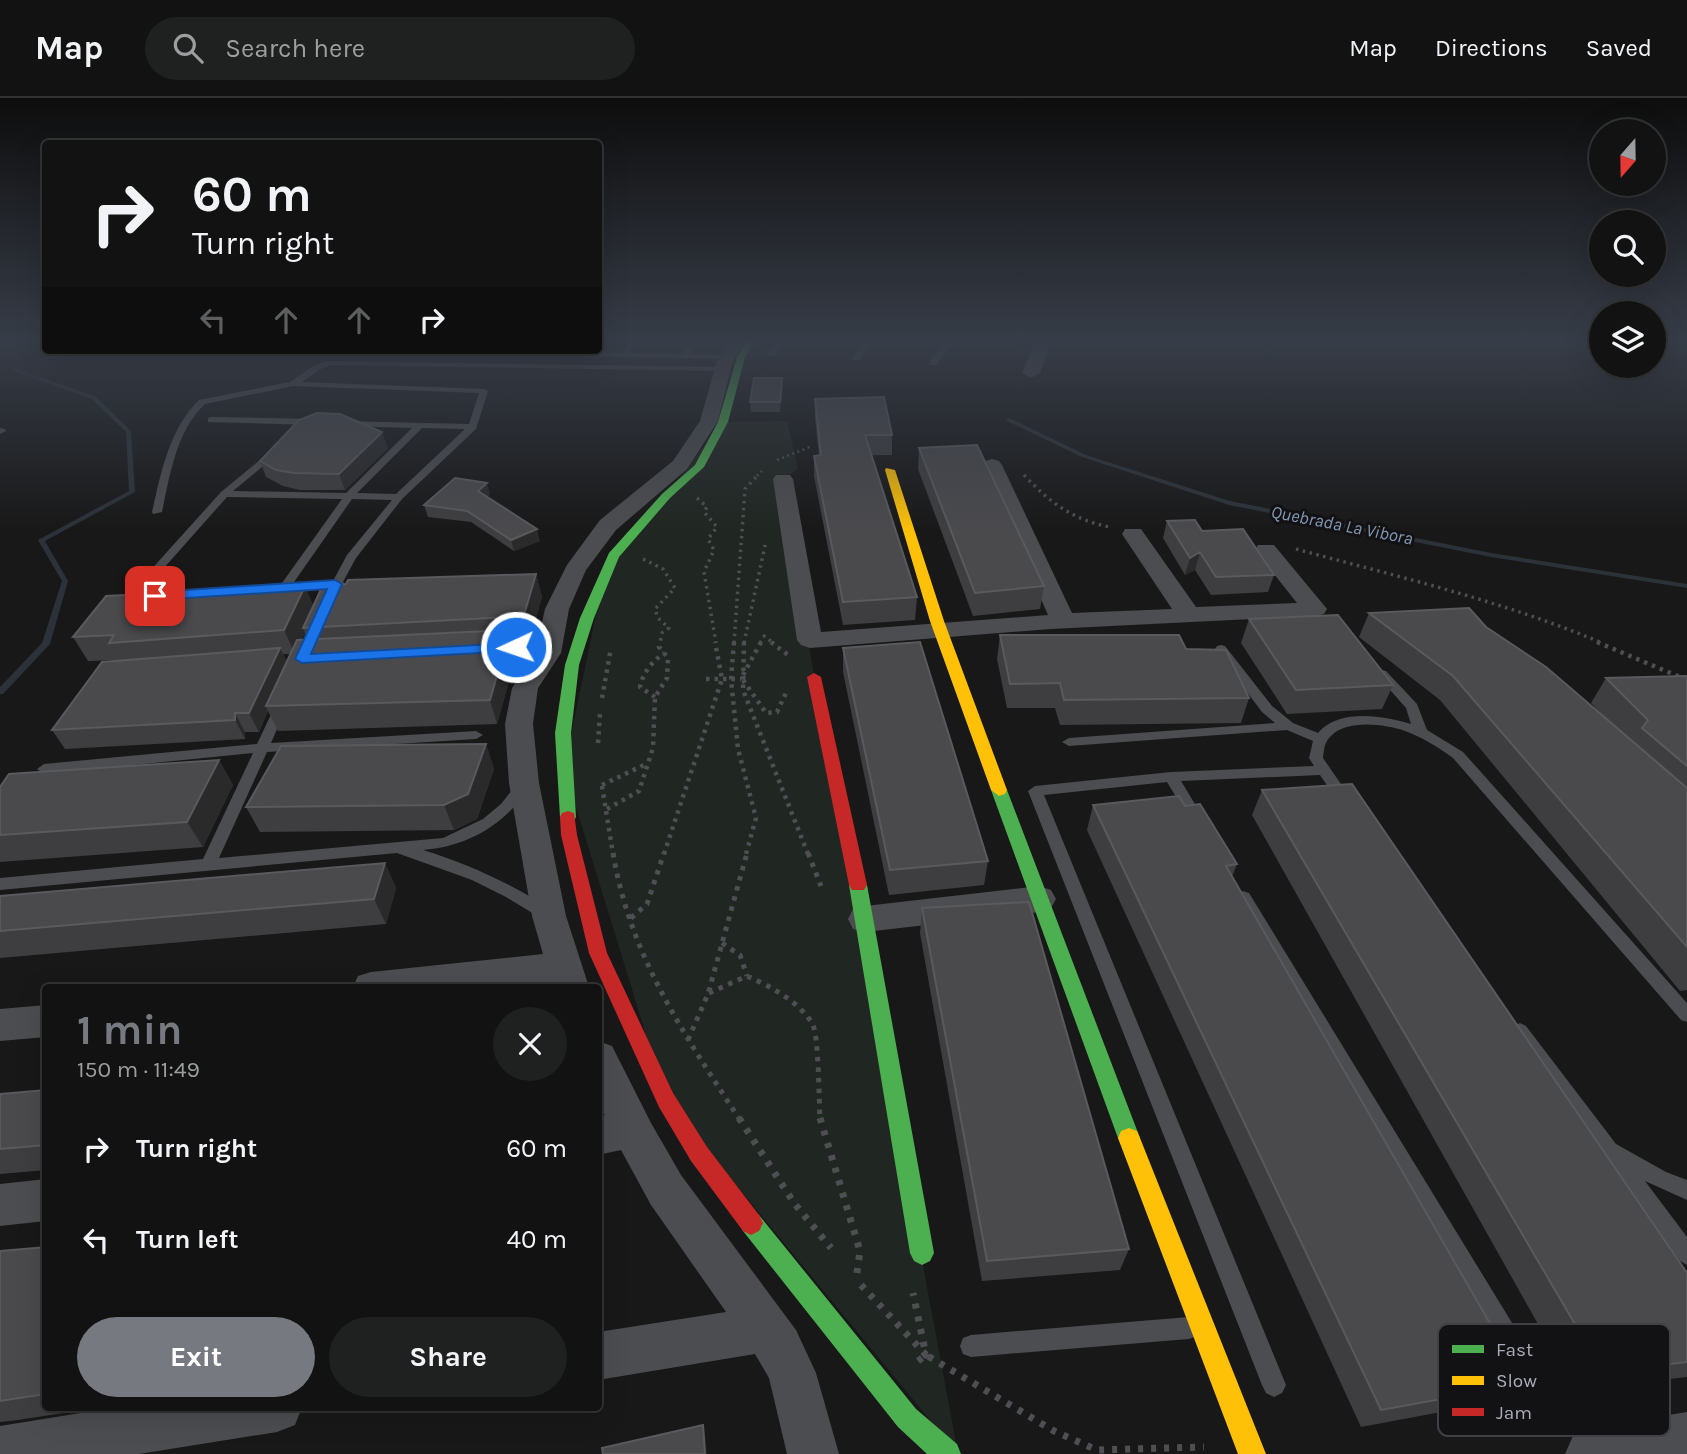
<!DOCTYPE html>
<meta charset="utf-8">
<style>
:root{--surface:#121212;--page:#1f2020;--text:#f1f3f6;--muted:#9c9e9f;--line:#313232;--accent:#777980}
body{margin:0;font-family:Karla,sans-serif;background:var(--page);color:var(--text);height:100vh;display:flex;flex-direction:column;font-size:26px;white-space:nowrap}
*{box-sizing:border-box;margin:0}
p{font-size:23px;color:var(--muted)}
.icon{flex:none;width:38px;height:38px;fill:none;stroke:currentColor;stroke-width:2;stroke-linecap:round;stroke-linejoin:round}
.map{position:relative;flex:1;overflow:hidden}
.details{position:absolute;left:42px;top:886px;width:560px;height:427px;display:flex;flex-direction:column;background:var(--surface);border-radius:7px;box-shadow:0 7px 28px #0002,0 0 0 2px var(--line)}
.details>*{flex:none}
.guide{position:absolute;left:42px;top:42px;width:560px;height:214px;border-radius:7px;box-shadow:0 7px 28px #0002,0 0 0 2px var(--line);background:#121212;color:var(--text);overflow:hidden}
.needle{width:46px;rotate:200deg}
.fabs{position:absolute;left:1589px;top:21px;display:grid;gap:14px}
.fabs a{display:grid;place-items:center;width:77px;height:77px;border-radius:50%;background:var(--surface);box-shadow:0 7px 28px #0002,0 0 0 2px var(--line);font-size:35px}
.pin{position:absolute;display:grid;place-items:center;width:60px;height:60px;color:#fff;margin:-30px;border-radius:14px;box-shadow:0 4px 10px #0006}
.me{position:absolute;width:77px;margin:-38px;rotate:267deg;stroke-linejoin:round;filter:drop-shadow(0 0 5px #0008)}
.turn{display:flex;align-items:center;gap:24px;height:147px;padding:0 35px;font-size:32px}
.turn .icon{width:91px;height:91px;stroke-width:2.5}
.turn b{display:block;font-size:49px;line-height:60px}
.lanes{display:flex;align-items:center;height:66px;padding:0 35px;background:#0003;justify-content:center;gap:35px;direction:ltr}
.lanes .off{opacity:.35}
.round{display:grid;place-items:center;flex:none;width:74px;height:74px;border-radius:37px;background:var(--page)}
.summary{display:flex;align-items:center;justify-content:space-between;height:119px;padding:0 35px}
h1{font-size:42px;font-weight:700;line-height:52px;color:var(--accent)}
.button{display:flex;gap:14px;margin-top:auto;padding:14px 35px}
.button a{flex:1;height:80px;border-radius:42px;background:var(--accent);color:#fff;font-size:28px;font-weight:700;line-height:80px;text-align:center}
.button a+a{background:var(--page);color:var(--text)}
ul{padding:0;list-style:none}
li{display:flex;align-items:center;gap:21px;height:91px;padding:0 35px}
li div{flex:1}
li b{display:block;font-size:26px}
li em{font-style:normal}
header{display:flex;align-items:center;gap:42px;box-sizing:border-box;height:98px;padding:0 35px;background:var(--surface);border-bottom:2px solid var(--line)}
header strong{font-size:33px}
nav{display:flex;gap:38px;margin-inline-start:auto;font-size:24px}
.search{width:490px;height:63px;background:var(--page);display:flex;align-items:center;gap:18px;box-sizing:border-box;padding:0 24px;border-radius:38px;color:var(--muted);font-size:26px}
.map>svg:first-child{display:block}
.green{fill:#202621}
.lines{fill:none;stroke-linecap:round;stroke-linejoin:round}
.stream{fill:#2b3239;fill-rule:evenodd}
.path-far4{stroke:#4e4f52;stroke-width:2.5;stroke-dasharray:2 3.5;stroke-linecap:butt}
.path-far3{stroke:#4e4f52;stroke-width:3.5;stroke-dasharray:2.5 4.5;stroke-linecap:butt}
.path-far2{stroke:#4e4f52;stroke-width:4.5;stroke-dasharray:3.5 5;stroke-linecap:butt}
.path-far1{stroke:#4e4f52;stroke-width:5;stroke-dasharray:4.5 6;stroke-linecap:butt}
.path{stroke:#4e4f52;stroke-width:7;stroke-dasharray:5 8;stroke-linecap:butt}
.lane{fill:#4c4d50;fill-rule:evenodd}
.street{fill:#4c4d50;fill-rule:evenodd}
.fast{fill:#4caf50;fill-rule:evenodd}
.slow{fill:#ffc107;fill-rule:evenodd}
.jam{fill:#c62828;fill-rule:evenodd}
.wall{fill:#3e3e40;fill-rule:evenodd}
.shaded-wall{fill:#2a2a2b}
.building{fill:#4a4a4d;stroke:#595a5e;stroke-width:2}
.route{fill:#1a73e8;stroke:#114b97;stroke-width:2}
.labels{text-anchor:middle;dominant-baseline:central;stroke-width:6;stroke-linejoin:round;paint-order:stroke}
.far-water-label{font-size:18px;font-style:italic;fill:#8398b1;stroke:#121214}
.key{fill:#121214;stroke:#404045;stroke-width:2}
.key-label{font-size:19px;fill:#aaadb8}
</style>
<header>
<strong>Map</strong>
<div class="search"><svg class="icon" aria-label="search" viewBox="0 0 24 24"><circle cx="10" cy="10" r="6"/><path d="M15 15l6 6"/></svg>Search here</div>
<nav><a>Map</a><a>Directions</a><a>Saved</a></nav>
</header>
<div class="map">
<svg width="1687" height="1356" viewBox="0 0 1687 1356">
<rect width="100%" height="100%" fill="#181818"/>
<!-- green -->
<path class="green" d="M787,323L798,371L783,381L814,579L958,1356L666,1002L564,670L605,474L723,324Z"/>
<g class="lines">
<!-- stream -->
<path class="stream" d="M11,270H15L96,299L131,333L135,394L45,443L68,483L50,546L3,596H0V589L42,545L62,483L38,442L129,393L126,334L92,301L11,272Z
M1009,320L1086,357L1230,403L1491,455L1687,486V490L1491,459L1229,407L1082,359L1007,323L1006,322Z"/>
<!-- path-far4 -->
<path class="path-far4" d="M777,362L812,348
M757,378L762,373"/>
<!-- path-far3 -->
<path class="path-far3" d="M1024,377C1049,404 1073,422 1110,429
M697,400L707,409L704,414L717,429L708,441L714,452L704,474L716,545
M1296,451C1399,479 1503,503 1602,545
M643,461L663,471L675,490L655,511L658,520L669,530L662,535L660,545
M734,545L745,391L759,376
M744,545L766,443
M760,545L764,538L773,545"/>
<!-- path-far2 -->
<path class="path-far2" d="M734,544L731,581L738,651L756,720L746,756
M744,544L743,592L808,756
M771,544L788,557
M1597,544L1687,582
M743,577L761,544
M706,581H741
M743,582L766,615L777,614L786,595
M655,599L640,589C643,574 652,564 664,555
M602,600L611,550
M598,645L600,615
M602,687L646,666
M602,688L613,756
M607,711L639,693L653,650L655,599L667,580L668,560L659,549L660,544
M664,756L722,581L715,544"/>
<!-- path-far1 -->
<path class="path-far1" d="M613,755C630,858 684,936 740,1022
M808,755L821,788
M631,820L647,806L664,755
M722,845L740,857L747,878
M709,895L747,878C770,888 798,903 812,925C819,935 819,1005 820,1022
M688,942L708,896L747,755"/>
<!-- path -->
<path class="path" d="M739,1020L794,1105L831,1150
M820,1020L860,1153L856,1182
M861,1187L926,1257L913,1195
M918,1263L926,1257L1054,1333L1097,1352L1204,1349"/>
<!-- lane -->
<path class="lane" d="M630,244H638L629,255L682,256L690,244H698L690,256L727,257L731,259L727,261L362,254L358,252L621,255Z
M777,244H785L774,258H768L767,256Z
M865,244H873L859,262H853L852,260Z
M946,244H954L936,267H930V263Z
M327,263L723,269L727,271L723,273L331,267L321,271L302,284L484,291L488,293L476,331L402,401L356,460L343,484L345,486L332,505H324L322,503L329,490L283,495L277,492L342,401L227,399L147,489H139V485L221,394L272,352L280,354L233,393L346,395L412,330L345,328L342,327V323L469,326L479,295L293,288L205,306C176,333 170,377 162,414L153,416L152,414C161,375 169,331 199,302L290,284L315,267ZM422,330L465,331L396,396L357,395ZM352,401L392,402L347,457L333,483L292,487Z
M211,319L314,321L318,324L314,327L208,324V320Z
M0,330L5,331L6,333L0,336Z
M1221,547L1225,548L1272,608L1293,625L1318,635C1339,610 1384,618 1411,626L1406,610L1376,576L1382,572L1386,573L1417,606L1427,632L1463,654L1687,905V924L1681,922L1453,660C1438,649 1422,639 1405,633C1384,626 1346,621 1330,639C1324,645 1324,652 1323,660L1352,702L1345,707L1340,706L1320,677L1181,683L1204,721L1202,725H1192L1167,684L1044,697L1286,1287L1282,1295L1274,1299L1266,1295L1262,1287L1028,693L1035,688L1171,674L1314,668L1309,660L1313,643L1287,632L1069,648L1062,644L1069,640L1275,625L1262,614L1217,554L1215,551L1217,548Z
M281,604L287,608L271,645L476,633L483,637L476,641L267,654L219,760L443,740L483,721L501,706L516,687L521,685L528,690L526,693C503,729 464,749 423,752C468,766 510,785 551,811L553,815L551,819L545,821L539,819L506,799L472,782L397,755L0,792V780L203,761L253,655L44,676L37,671L44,666L257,646L275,608Z
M1243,793L1249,795L1528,1251L1531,1259L1528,1267L1520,1270L1512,1267L1237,803L1235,799L1237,795Z
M1520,925L1526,928L1616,1046L1666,1074L1687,1082V1102L1645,1083L1687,1139V1167L1680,1163L1514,938L1511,933L1514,928Z
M1189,1219L1197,1222L1200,1230L1197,1238L1189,1241L971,1259L963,1256L960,1248L963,1240L971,1237Z"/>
<!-- street -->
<path class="street" d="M727,244H743L732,266L718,323L687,371L616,432L586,472L569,511L561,555L538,590L533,626L539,685L566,818L589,889H553L551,884L508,889H353L358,878L371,874L543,856L532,818L509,685L505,626L512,590L535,555L545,511L567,467L600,422L673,363L700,323L716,266Z
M1035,244H1051L1040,275L1031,280L1022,275Z
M992,361L999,363L1002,367L1072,515L1172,511L1122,436L1125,431H1141L1196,509L1297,505L1255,452L1258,447H1274L1327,511L1324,516L1315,518L1051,531L810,550L801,547L797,542L773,381L776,377H790L793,381L821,534L1048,517L982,367L985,363Z
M1039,788L1051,792L1056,801L1051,810L1039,814L865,834L853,831L848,821L853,811L865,808Z
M46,907V939L0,943V911Z
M598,943L612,948L651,1025L681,1077L796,1232L816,1275L839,1356H787L769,1280L755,1256L598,1282V1234L726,1214L651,1107L621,1052L598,1057V1019L605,1017L598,1003Z
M46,1081V1123L0,1128V1086Z
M118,1309H302L295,1327L277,1334L139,1356H0V1328Z
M1687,1314V1356H1565L1573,1338L1591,1330Z"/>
<!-- fast -->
<path class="fast" d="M746,244H754L745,259L728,324L704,369L670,400L619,459L594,520L579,567L571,635L576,719L574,723H562L560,719L555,635L565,567L580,520L609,455L662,396L695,367L718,324L737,259Z
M999,686L1007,692L1140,1040L1137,1047L1129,1050L1121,1047L1118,1040L991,692Z
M858,780L864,782L867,787L934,1155L930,1163L922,1167L914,1163L910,1155L849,787L852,782Z
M751,1113L759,1117L916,1311L957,1346L961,1356H927L898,1329L743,1133L739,1125L743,1117Z"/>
<!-- slow -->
<path class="slow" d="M886,370L895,372L944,523L1007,692L1005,696L999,698L991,692L930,523L885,372Z
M1129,1030L1137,1033L1140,1040L1266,1356H1238L1118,1040L1121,1033Z"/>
<!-- jam -->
<path class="jam" d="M814,575L821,579L867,787L864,792H852L849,787L807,579Z
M568,713L574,715L577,737L607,855L673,995L707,1049L759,1117L763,1125L759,1133L751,1137L743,1133L691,1063L659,1009L589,855L561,737L560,719L562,715Z"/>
</g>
<!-- wall -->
<path class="wall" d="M782,280L783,290L780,314H751L750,304Z
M815,301L892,337V357H872L917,499L915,522L843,527L814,378V358L819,357L815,320Z
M388,350L345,392H300L283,388L266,379L260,363Z
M919,350L1044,488L1040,511L973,518L918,371Z
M490,396L487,399L540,443L514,453L471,424L428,419L424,407Z
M1167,423L1202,433L1274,477L1268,494L1211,497L1195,472L1185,477L1163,440Z
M536,476L542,499L530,541H521L520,544L516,542L513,543L517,555L497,626L278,633L268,613L259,634H245V641L65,651L52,632L120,563L119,562L88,563L73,539L314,507ZM305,535L308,542H301ZM283,556H291L287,564Z
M1369,515L1486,529L1606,621L1591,605L1606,580L1687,578V892L1680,893L1440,602L1359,539Z
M1249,521L1393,587L1382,611L1287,616L1241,545Z
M1000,537L1186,551L1249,600L1241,625L1060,627L1055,610H1007L997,561Z
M843,550L988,763L984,787L889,797L843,574Z
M486,646L494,671L477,721L454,732L260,734L246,709Z
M219,662L233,687L203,749L0,764V689Z
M1262,692L1687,1175V1279L1575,1292L1252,717Z
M1093,707L1237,766L1232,779L1525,1286L1500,1303L1361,1329L1087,732Z
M385,765L396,790L386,826L0,860V798Z
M922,810L1129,1151L1120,1172L982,1183L920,835Z
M46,992V1072L0,1076V996Z
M46,1149V1309H102L18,1322L0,1324V1153Z"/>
<!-- shaded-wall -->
<path class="shaded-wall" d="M782,280L783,290L780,314V304Z
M382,334L388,350L345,392L339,376Z
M487,385L490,396L481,405L478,393Z
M537,431L540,443L514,453L511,442Z
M1200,454L1195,472L1185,477L1190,460Z
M536,476L542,499L530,541L524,517Z
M305,488L315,511L303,530L305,535L295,556L284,532Z
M515,517L521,541L520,544L514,521Z
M510,532L517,555L497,626L490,602Z
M280,550L289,568L266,608L268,613L259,634L249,615Z
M235,615L245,634V641L235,622Z
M486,646L494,671L477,721L454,732L444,707Z
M219,662L233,687L203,749L187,724Z
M385,765L396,790L386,826L374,801Z
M703,1327L705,1336L707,1356H705Z"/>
<!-- building -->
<path class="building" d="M754,280H782L780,304H750Z
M884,299L892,337H865L917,499L843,504L814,358L821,357L815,301Z
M317,315L340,316L382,334L339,376L294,375L276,372L260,363L299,322Z
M977,347L1044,488L975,495L919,350Z
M455,380L487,385L478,393L537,431L511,442L467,413L424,407Z
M1195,422L1202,433L1243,431L1274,477L1216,479L1200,454L1190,460L1167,423Z
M536,476L524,517H515L514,521L509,519L303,530L323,487L346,486L348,482Z
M305,488L284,532L109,545L114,537L73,539L106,498Z
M1469,510L1486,529L1546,569L1687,690V849L1453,578L1369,515Z
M1338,517L1393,587L1296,592L1249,521Z
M510,532L490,602L266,608L297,542Z
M1000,537H1179L1186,551L1226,552L1249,600L1064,602L1060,585L1010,586Z
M920,544L988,763L890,772L843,550Z
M280,550L249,615H235V622L52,632L102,564Z
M1687,578V668L1642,630L1648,622L1606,580Z
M486,646L468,696L444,707L246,709L281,648Z
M219,662L187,724L0,737V689L9,676Z
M1352,686L1687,1175V1264L1603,1274L1262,692Z
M1179,698L1185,708L1200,706L1237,766L1226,768L1525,1286L1381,1312L1093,707Z
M385,765L374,801L0,833V798Z
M1029,804L1129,1151L987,1163L922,810Z
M46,992V1047L0,1051V996Z
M46,1149V1296L0,1303V1153Z
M703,1327L705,1356H603L602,1350Z"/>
<!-- sky -->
<linearGradient id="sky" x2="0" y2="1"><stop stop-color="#0d0d0d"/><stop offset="0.56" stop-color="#373d48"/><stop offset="1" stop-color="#373d48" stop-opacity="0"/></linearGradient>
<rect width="1687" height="434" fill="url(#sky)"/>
<!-- route -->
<path class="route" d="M335,482L342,486L311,556L516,545L523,549L516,553L302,565L295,561L327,491L155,502L149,498L155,494Z"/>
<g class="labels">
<!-- far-water labels -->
<g class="far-water-label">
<text transform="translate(1342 427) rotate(11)">Quebrada La Vibora</text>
</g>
</g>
<!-- legend -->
<rect x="1438" y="1226" width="232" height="112" rx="10" class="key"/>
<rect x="1452" y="1247" width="32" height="8" fill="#4caf50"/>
<rect x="1452" y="1278" width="32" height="9" fill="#ffc107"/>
<rect x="1452" y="1310" width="32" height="8" fill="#c62828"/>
<g class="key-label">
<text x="1496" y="1258">Fast</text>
<text x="1496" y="1289">Slow</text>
<text x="1496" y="1321">Jam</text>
</g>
</svg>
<div class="fabs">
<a><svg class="needle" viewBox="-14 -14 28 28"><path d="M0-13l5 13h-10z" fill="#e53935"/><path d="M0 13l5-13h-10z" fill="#9c9e9f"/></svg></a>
<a><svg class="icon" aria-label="search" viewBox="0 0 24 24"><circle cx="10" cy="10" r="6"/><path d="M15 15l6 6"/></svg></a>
<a><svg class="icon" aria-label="layers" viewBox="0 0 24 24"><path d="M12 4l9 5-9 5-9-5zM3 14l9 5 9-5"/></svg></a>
</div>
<div class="pin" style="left:155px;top:498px;background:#d93025"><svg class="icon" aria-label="arrive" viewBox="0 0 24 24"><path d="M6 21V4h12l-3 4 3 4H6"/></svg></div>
<svg class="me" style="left:516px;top:549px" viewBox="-20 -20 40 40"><circle r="17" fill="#1a73e8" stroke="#fff" stroke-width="3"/><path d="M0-11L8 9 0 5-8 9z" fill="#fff"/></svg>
<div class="guide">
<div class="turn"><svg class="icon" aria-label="right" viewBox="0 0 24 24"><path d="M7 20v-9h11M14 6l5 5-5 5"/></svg><div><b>60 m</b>Turn right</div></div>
<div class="lanes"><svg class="icon off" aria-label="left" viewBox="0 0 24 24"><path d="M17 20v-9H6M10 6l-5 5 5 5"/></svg><svg class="icon off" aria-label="ahead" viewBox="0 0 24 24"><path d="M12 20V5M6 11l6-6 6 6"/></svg><svg class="icon off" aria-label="ahead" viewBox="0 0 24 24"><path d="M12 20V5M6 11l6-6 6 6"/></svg><svg class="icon" aria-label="right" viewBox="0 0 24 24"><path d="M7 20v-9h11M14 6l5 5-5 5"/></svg></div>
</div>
<section class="details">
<div class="summary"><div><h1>1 min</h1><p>150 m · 11:49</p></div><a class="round"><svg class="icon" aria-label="close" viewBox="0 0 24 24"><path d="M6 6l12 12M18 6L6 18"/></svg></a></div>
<ul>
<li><svg class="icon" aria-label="right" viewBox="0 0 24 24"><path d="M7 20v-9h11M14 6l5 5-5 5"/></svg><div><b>Turn right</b></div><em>60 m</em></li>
<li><svg class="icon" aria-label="left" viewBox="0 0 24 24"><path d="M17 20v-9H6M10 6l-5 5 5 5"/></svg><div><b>Turn left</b></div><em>40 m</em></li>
</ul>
<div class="button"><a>Exit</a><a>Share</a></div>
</section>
</div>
